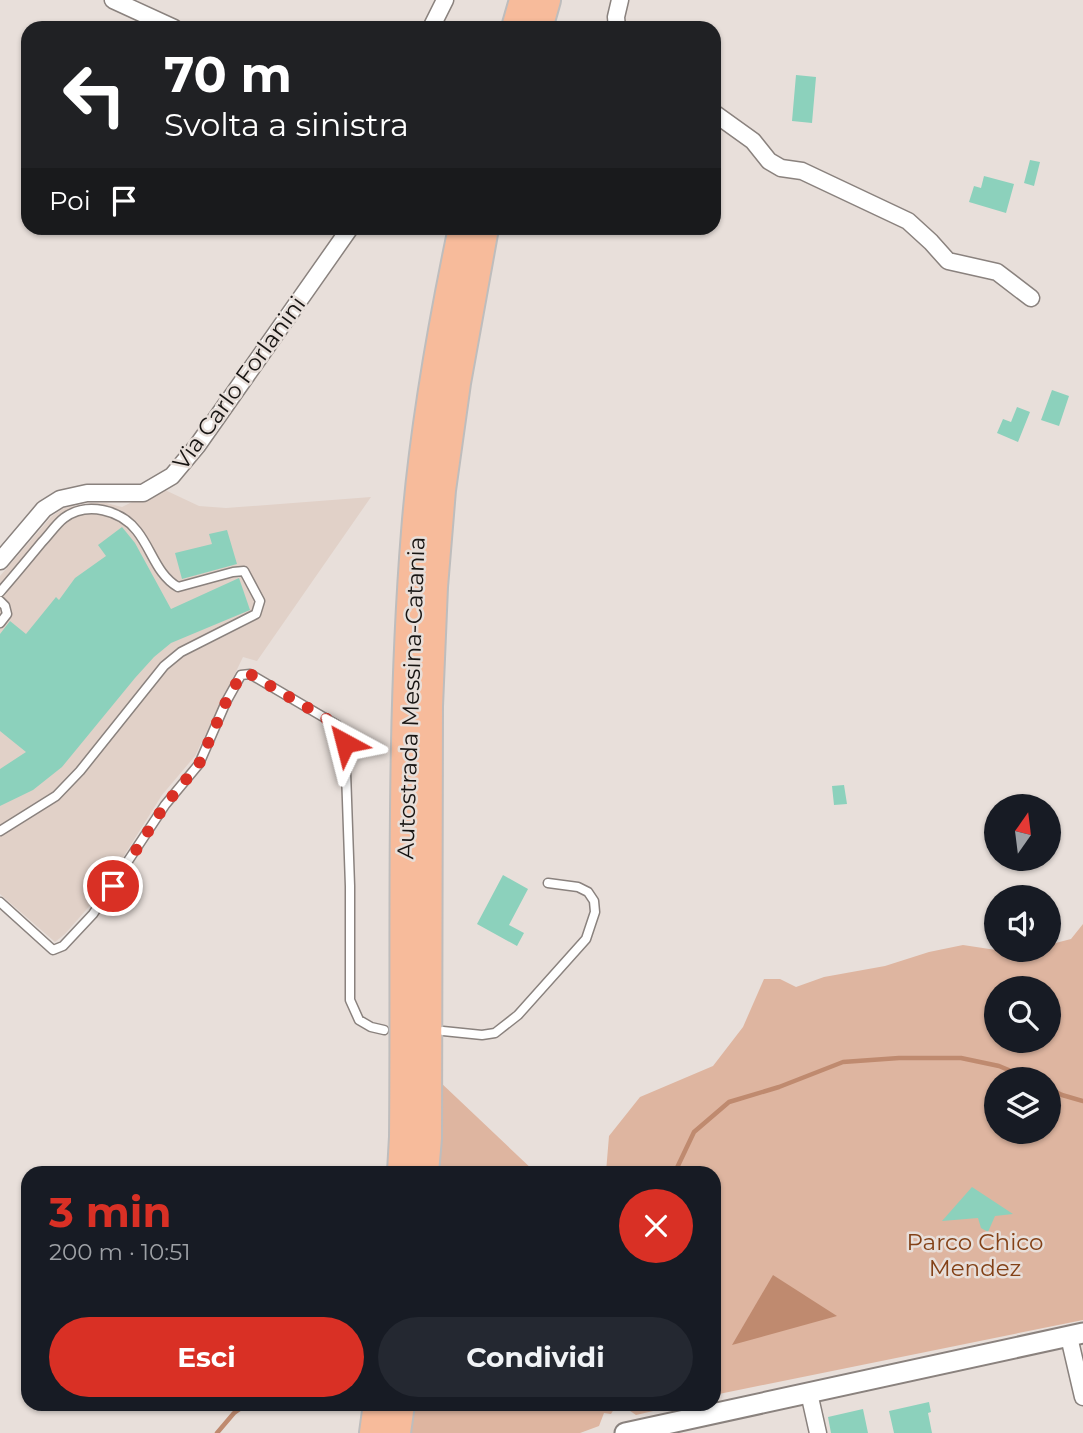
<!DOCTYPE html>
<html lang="it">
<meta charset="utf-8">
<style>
:root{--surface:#171b24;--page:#242831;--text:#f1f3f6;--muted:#9ea1a6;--accent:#d93025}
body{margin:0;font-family:Montserrat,sans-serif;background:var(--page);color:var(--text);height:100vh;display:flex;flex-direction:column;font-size:26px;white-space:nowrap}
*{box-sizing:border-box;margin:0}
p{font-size:23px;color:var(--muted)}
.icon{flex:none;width:38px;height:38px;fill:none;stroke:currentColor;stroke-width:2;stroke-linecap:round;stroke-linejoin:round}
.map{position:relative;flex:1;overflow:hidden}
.side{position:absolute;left:21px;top:1166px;width:700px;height:245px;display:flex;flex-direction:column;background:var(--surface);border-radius:21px;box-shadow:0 2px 5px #0004}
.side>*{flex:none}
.guide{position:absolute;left:21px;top:21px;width:700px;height:214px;border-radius:21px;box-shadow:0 2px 5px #0004;background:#202124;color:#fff;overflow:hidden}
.needle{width:46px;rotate:14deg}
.buttons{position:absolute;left:984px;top:794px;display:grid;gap:14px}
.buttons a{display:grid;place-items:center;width:77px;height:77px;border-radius:50%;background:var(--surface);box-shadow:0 2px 5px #0004;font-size:35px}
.pin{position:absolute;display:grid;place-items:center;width:60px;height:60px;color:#fff;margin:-30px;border:4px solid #fff;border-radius:50%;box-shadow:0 2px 7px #0007}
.me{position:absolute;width:77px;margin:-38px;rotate:322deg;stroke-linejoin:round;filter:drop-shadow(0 0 5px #0008)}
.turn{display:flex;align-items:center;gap:24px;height:147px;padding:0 28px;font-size:32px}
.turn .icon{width:91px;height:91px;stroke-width:2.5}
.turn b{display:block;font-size:49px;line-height:60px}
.then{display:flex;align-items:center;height:66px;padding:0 28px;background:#0003;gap:14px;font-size:26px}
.round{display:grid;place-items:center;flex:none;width:74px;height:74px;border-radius:37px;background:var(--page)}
.overview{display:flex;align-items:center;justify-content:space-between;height:119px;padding:0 28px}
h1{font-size:42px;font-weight:700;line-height:52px;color:var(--accent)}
.cta{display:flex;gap:14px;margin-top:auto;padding:14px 28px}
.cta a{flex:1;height:80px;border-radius:42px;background:var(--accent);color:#fff;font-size:28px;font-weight:700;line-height:80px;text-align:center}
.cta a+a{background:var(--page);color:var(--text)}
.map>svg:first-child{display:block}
.built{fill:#e1d1c8}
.green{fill:#deb5a0;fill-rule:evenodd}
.water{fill:#bf8a6f}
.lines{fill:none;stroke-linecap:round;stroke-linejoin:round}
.stream{stroke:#bf8a6f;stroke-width:4.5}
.building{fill:#8cd1bc}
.service-casing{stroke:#8a827e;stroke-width:11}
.minor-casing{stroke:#8a827e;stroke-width:19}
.tertiary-casing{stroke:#8a827e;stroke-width:23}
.motorway-casing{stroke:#bebdbd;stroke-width:32}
.service{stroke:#fff;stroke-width:8}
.minor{stroke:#fff;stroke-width:16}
.tertiary{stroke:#fff;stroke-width:19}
.motorway{stroke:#f7bb9b;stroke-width:28}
.route{stroke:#d93025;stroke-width:12;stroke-dasharray:0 21.6}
.labels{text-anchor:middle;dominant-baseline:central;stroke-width:5;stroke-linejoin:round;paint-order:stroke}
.street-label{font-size:23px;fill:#171412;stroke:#e8dfda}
.park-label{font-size:23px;fill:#834117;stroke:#e8dfda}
</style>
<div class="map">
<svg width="1083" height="1433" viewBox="0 0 1083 1433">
<rect width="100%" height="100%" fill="#e8dfda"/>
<!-- built -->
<path class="built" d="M165,490L199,506L226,508L371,497L257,661L243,657L195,756L162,795L100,894L65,934L55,942L0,894V576L52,516L64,508L91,503H106L122,507L134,501Z"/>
<!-- green -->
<path class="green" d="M1083,924V1320L714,1395V1172H606L609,1136L640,1097L713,1066L743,1027L764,979H780L796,987L824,977L885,966L929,952L963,945L996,950H1048V945L1071,939ZM996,989H1048V1041H996ZM996,1080H1048V1132H996Z
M439,1081L535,1172H437Z
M412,1404H617L611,1414L604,1413L599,1426L580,1433H408Z
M620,1404H669L666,1408L636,1415Z"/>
<!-- water -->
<path class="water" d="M773,1275L837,1316L732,1345Z"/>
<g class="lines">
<!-- stream -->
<path class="stream" d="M1048,1088L1062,1095L1083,1101
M675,1172L694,1132L729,1102L779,1087L843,1062L899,1058H961L999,1066L1032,1080
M217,1433L234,1413L247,1404"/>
</g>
<!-- building -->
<path class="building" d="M796,75L816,77L812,123L792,121Z
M1030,160L1040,162L1034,186L1024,183Z
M984,176L1014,184L1006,213L969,202L974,186L981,188Z
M1052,390L1069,396L1059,426L1041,420Z
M1017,407L1030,412L1018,442L997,433L1003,419L1011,422Z
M122,527L135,543L171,609L239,578L250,610L171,643L154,657L135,678L62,767L33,790L0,806V769L26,752L0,731V634L10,621L26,634L56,597L59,600L75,578L106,556L98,545Z
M227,530L237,564L182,579L175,553L212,544L209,534Z
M844,785L847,804L834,805L832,786Z
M503,875L528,889L509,925L524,933L517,946L477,924Z
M972,1187L1013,1214L995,1216L988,1232L981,1228L978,1218L942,1221Z
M929,1402L931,1412L928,1413L932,1433H894L889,1411Z
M863,1409L868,1433H831L828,1417Z"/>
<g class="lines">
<defs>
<path id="service" d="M0,592C14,576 28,559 42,542C49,535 56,524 64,518C87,501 121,510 137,531C152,550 157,575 178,587L233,572L244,571L260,601L256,614L181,652L164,666L80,771L56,796L0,831
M0,601L5,606L7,614L0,623
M0,902L53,950L63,946L93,914L165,805L199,764L226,702L241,675L250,674L337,725L342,733L345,743L350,886V1000L359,1020L371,1027L384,1030
M443,1031L482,1035L495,1033L518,1015L586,939L595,912L594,901L588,892L578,887L548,883"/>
<path id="minor" d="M113,0L174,28
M431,28L445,0
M617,28L616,17L620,0
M714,113L753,141L769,161L781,168L802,171L908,221L931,242L948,261L997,272L1031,298
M0,561L44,509L60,499L87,493H143L172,476L197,446L350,228
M1069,1337L1083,1397
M809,1393L818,1433"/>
<path id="tertiary" d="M625,1433L1083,1333"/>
<path id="motorway" d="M516,28L524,0
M538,28L546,0
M402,1172L404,1137C406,935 400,732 416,532C424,429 442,328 463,228
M424,1172L427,1138L428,706L433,587L441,490L456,383L484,228
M374,1433L378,1404
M396,1433L400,1404"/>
</defs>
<!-- service casing -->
<use href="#service" class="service-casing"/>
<!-- minor casing -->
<use href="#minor" class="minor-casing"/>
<!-- tertiary casing -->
<use href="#tertiary" class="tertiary-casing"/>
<!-- motorway casing -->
<use href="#motorway" class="motorway-casing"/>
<!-- service -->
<use href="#service" class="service"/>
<!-- minor -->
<use href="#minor" class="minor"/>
<!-- tertiary -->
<use href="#tertiary" class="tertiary"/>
<!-- motorway -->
<use href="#motorway" class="motorway"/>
</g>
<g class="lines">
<!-- route -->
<path class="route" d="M113,886L165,805L199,764L226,702L241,675L250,674L337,725L342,733L345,743"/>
</g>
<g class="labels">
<!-- street labels -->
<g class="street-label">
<text transform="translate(239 383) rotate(-54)">Via Carlo Forlanini</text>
<text transform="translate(411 698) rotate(-88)">Autostrada Messina-Catania</text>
</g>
<!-- park labels -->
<g class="park-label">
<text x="975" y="1242">Parco Chico<tspan x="975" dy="26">Mendez</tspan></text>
</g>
</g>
</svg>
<div class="buttons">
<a><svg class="needle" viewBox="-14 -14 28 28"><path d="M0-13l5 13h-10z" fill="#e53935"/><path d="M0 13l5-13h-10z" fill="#9ea1a6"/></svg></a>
<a><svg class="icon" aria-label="sound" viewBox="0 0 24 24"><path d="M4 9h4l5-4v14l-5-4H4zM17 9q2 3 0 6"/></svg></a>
<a><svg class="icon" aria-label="search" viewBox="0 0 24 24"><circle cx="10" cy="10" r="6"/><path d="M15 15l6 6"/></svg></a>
<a><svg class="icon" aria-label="layers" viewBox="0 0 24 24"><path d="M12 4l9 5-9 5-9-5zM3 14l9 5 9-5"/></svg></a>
</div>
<div class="pin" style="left:113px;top:886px;background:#d93025"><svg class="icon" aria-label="arrive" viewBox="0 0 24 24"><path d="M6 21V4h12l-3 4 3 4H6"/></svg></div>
<svg class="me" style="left:345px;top:743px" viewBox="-20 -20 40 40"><path d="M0-17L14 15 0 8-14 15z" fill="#d93025" stroke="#fff" stroke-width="4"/></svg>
<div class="guide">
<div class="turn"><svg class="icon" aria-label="left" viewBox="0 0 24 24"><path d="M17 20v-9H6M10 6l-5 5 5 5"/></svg><div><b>70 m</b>Svolta a sinistra</div></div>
<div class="then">Poi<svg class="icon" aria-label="arrive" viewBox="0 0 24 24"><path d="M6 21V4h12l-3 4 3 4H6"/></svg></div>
</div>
<section class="side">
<div class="overview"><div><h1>3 min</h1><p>200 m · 10:51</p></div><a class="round" style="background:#d93025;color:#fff"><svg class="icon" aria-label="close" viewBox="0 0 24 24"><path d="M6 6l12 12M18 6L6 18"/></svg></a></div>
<div class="cta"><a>Esci</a><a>Condividi</a></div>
</section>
</div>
